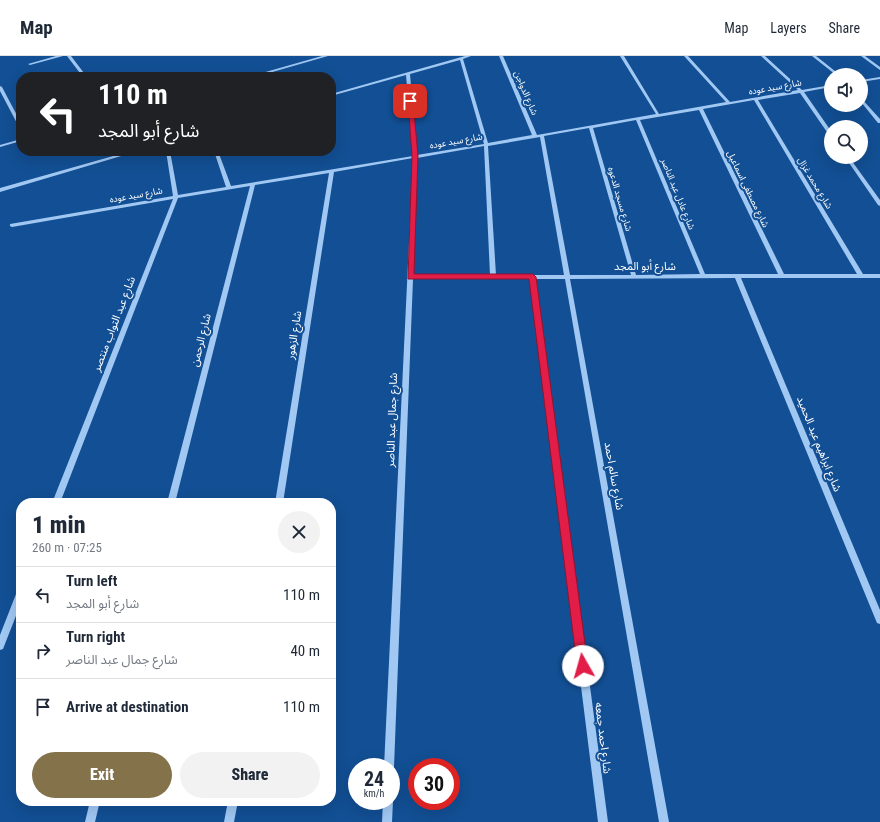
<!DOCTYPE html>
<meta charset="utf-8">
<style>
:root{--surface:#fff;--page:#f2f2f3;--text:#1f2937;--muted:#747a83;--line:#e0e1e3;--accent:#84724a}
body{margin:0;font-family:"Roboto Condensed","Noto Sans Arabic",sans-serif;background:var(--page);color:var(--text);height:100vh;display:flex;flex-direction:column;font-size:15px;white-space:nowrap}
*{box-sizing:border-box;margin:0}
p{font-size:13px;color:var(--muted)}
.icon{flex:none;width:22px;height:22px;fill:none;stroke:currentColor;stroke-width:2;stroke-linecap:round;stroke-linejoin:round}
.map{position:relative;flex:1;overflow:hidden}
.drawer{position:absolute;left:16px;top:442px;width:320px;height:308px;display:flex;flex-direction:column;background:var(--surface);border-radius:16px;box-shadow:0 4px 16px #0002}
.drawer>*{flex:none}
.top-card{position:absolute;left:16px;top:16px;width:320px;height:84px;border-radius:16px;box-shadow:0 4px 16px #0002;background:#202124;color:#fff;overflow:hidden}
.fabs{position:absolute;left:824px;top:12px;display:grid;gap:8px}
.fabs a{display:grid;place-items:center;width:44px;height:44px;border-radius:50%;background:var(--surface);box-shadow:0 4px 16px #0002;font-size:20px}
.speed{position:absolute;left:348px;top:702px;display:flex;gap:8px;font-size:20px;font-weight:700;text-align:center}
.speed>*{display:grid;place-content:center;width:52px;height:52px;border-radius:50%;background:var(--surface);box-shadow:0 4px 16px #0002;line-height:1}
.speed small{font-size:10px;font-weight:400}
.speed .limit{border:6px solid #d22;background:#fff;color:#111}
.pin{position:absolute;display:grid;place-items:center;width:34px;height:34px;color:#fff;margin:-17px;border-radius:8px;box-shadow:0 2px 6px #0006}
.me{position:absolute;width:44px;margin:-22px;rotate:353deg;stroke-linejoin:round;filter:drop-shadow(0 0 3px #0008)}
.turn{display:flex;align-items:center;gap:14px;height:84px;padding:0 16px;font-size:18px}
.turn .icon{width:52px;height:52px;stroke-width:2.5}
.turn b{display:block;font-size:28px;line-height:34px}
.round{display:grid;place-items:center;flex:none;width:42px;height:42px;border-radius:21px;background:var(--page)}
.summary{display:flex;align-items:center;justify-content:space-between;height:68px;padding:0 16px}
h1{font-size:24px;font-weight:800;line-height:30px}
.primary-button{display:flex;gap:8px;margin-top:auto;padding:8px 16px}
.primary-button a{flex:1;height:46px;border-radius:24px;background:var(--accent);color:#fff;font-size:16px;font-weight:800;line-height:46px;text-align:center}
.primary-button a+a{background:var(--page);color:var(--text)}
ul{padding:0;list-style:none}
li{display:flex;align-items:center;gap:12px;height:56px;padding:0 16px;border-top:1px solid var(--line)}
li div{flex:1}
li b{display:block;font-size:15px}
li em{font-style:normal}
header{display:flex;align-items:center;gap:24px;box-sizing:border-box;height:56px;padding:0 20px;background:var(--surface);border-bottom:1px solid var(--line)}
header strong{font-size:19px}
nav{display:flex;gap:22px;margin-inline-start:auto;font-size:14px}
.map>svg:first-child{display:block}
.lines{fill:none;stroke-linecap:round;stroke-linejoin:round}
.minor{fill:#a0c8f3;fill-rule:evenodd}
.route{fill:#e11d48;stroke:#92132f}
.labels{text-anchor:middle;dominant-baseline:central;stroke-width:4;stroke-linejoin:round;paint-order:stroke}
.far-street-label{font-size:9px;fill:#fff;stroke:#124f94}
.street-label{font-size:11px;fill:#fff;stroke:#124f94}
</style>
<header>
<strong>Map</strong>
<nav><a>Map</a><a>Layers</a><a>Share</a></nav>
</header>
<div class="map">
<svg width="880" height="766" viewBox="0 0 880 766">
<rect width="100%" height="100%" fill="#124f94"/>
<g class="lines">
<!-- minor -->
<path class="minor" d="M56,0H63L30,9L28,8Z
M67,0H71L87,21H83Z
M322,0H328L255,21H248Z
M465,0H471L463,3L488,87L532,79L499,0H503L537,79L656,58L620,0H624L659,58L726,46L684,0H688L730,46L798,34L761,0H765L802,34L831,29V31L804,36L831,75V79H829L800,37L758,44L863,218H880V222H741L880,554V568L877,567L735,222L570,223L669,766H659L565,223H536L608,766H598L530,223H413L394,711L391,715V711H384L413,102L334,116L283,447H275L329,117L255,129L175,447H167L250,130L178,142L60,447H52L173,143L12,171L10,170V168L173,140L166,95H170L178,139L226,131L214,95H218L231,130L413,100L406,19L331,40V38ZM460,4L484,88L417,99L410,18ZM754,44L857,218H784L703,53ZM699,54L778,218H705L640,64ZM636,64L700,218L636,219L593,72ZM589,72L631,219H570L544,80ZM540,81L564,219H496L488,90ZM484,90L490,219H413L417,102Z
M812,0H816L840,19H836Z
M861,0H865L880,11V14Z
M880,21V23L861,26V24Z
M0,30L2,31L21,67V72L19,71L0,35Z
M861,42L880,63V67H878L861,46Z
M21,83V85L0,91V89Z
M131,95H138L0,136V132Z
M845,101H849L880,144V150L878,149Z
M21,532V547L3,593L0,594V579L18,533Z
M391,741L393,745L392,766H382L383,745H391Z
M90,745H100L95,766H85Z
M228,745H238L234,766H224Z"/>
</g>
<!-- route -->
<path class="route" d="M410,43L413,45L418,100L414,218H533L536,221L588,610L587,614L583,616L579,614L577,610L529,223H408L412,100L408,45Z"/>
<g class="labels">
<!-- far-street labels -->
<g class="far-street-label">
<text transform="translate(775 31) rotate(-10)">شارع سيد عوده</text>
<text transform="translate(526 37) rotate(67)">شارع الدواجن</text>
<text transform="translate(456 85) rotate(-10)">شارع سيد عوده</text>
<text transform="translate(815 127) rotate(59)">شارع محمد غزال</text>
<text transform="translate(748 133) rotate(64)">شارع مصطفى اسماعيل</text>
<text transform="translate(678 138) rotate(68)">شارع عادل عبد الناصر</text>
<text transform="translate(136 139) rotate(-10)">شارع سيد عوده</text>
<text transform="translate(620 143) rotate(74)">شارع مسجد الدعوه</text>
</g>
<!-- street labels -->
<g class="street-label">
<text x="645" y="210">شارع أبو المجد</text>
<text transform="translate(114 268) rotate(-69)">شارع عبد التواب منتصر</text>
<text transform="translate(294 279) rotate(-81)">شارع الزهور</text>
<text transform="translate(201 284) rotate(-76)">شارع الرحمن</text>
<text transform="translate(392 364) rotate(-88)">شارع جمال عبد الناصر</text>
<text transform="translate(819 388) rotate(68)">شارع ابراهيم عبد الحميد</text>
<text transform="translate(614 420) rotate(80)">شارع سالم احمد</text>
<text transform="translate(603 682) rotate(83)">شارع احمد جمعه</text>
</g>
</g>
</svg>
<div class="fabs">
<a><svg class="icon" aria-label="sound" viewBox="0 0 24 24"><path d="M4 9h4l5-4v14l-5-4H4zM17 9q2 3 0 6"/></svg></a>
<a><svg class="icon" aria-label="search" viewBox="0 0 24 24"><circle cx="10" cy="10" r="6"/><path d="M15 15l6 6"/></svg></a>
</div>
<div class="speed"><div>24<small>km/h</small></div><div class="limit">30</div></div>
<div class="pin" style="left:410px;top:45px;background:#d93025"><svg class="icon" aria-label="arrive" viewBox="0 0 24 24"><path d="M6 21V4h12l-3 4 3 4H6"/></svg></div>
<svg class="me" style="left:583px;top:610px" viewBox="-20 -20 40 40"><circle r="19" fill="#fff"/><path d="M0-13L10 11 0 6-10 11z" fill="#e11d48"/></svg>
<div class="top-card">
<div class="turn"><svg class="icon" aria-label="left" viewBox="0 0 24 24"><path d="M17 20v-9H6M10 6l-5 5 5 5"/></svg><div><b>110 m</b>شارع أبو المجد</div></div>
</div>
<section class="drawer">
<div class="summary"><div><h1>1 min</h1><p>260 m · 07:25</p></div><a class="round"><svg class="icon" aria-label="close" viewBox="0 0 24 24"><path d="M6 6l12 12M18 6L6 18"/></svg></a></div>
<ul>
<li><svg class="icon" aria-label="left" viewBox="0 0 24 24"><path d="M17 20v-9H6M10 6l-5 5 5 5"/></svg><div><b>Turn left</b><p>شارع أبو المجد</p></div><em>110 m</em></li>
<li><svg class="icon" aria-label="right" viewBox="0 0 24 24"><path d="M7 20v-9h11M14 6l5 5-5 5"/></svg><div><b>Turn right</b><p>شارع جمال عبد الناصر</p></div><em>40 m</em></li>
<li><svg class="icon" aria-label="arrive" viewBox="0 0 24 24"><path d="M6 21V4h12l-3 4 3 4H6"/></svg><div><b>Arrive at destination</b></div><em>110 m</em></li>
</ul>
<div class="primary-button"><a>Exit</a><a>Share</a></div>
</section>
</div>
